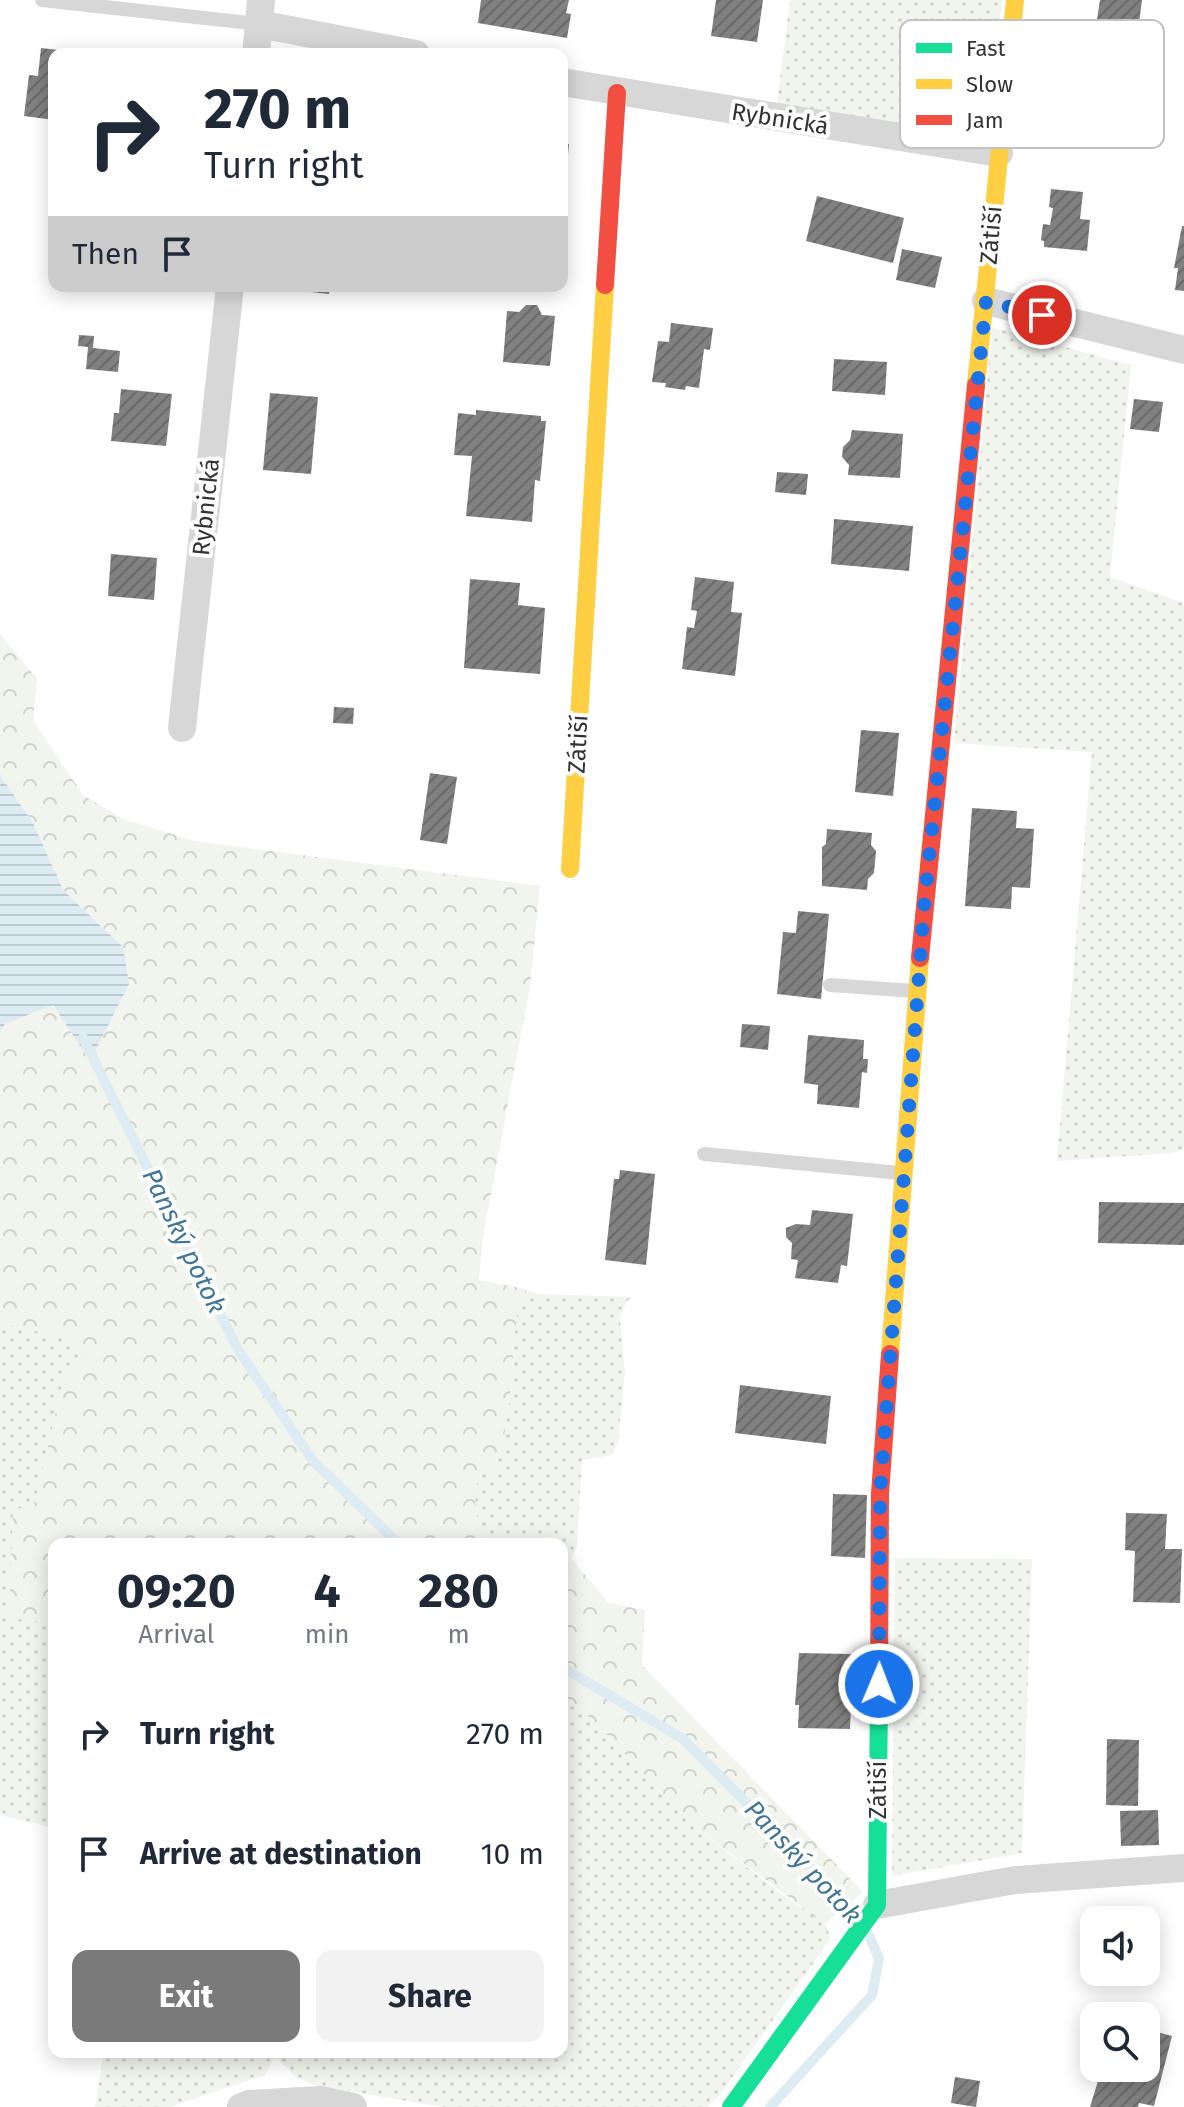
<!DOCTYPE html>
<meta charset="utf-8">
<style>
:root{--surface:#fff;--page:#f2f2f3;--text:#1f2937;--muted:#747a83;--accent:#7a7a7a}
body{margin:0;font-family:"Fira Sans",sans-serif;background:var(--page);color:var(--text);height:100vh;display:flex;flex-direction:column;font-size:30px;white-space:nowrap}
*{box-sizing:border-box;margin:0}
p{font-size:26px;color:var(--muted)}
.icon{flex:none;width:44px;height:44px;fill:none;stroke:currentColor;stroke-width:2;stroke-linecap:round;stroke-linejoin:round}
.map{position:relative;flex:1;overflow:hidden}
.side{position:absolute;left:48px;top:1538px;width:520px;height:520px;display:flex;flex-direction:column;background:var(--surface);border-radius:16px;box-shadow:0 4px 20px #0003}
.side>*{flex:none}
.guide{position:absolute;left:48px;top:48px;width:520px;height:244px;border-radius:16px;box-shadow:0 4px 20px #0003;background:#fff;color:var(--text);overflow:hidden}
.tools{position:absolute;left:1080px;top:1906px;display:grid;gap:16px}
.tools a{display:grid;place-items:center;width:80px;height:80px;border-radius:16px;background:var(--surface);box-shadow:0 4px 20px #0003;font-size:40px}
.pin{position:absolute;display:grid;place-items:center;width:68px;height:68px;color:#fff;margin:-34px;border:4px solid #fff;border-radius:50%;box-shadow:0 2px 8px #0007}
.me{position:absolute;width:88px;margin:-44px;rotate:1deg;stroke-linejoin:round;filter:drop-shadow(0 0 6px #0008)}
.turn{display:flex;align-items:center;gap:28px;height:168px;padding:0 24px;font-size:36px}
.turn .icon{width:104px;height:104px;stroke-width:2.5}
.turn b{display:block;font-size:56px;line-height:68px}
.then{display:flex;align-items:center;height:76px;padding:0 24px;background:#0003;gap:16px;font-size:30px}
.eta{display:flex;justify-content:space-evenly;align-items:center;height:136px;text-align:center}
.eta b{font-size:48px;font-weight:700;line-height:56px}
.button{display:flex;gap:16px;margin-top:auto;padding:16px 24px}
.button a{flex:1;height:92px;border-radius:16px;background:var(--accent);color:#fff;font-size:32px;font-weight:700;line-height:92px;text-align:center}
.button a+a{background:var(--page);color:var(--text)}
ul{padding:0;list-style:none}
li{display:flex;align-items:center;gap:24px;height:120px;padding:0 24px}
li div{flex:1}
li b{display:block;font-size:30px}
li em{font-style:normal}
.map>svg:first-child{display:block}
.green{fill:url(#green-dots)}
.forest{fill:url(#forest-crowns)}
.water{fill:url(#water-rules)}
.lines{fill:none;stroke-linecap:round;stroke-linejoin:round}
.stream{stroke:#ddebf3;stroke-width:10}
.building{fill:url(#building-hatch)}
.lane{stroke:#d7d7d7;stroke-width:14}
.street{stroke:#d7d7d7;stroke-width:28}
.fast{stroke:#16e098;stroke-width:18}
.slow{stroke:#ffcf43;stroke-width:18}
.jam{stroke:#f24e42;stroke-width:18}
.route{stroke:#1a73e8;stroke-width:14;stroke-dasharray:0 25.2}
.labels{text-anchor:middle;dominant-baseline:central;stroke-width:8;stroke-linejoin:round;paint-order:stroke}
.street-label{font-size:24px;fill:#333;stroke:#fff}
.water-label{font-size:26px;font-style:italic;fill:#3f7597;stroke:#fff}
.key{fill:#fff;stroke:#c2c2c2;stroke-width:2}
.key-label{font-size:22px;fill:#333}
</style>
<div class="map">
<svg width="1184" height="2107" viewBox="0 0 1184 2107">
<defs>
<pattern id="green-dots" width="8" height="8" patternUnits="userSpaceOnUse" patternTransform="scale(2)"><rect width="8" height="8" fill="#f1f5ed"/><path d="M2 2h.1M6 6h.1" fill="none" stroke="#cfd2cc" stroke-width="1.8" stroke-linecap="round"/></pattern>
<pattern id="forest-crowns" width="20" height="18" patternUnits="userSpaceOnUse" patternTransform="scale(2)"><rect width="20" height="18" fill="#f1f5ed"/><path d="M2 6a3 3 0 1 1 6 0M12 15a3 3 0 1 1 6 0" fill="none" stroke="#cfd2cc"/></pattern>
<pattern id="water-rules" width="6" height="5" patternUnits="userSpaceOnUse" patternTransform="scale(2)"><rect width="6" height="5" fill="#ddebf3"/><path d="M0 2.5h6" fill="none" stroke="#becad1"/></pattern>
<pattern id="building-hatch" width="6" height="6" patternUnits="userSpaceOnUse" patternTransform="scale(2)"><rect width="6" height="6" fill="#818181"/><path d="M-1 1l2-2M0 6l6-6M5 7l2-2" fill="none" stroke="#6a6a6a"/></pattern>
</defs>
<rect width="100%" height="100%" fill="#fff"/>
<!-- green -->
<path class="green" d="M790,0H1002L989,108L972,128L932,133L776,112Z
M992,327L1131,365L1110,577L1184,603V1148L1172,1153L1057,1161L1092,752L954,743Z
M525,1289L537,1294L634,1297L627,1301L620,1318L625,1372L618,1442L612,1455L582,1460L577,1545L572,1559L562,1563V1544H494L486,1542C476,1524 469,1489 483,1471H494C511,1433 512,1355 517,1311L525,1301Z
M0,1322L70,1340L82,1360L64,1377L35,1502L13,1512L9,1618L54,1623V1828L0,1815Z
M895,1558L1032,1559L1022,1853L892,1876Z
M562,1697L580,1708L610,1738L692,1825L787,1898L811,1913L825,1924L831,1938L719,2096L707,2107H443L318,2086L297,2078L275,2056L265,2075L170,2107H95L104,2052H562Z"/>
<!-- forest -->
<path class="forest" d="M0,634L37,679L33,720L83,795L123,819L195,841L540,886L530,986L483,1237L479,1280L525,1289V1301L517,1312C512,1356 511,1433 494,1472L483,1471C469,1488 476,1524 486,1542L494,1544H54V1623L9,1618L13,1511L35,1502L64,1377L82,1359L70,1340L0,1322V1031L5,1024L53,1005L82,1049L123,947L63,890L33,823L0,775Z
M572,1559L608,1603L645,1610L642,1665L863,1892L825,1924L692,1825L610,1738L580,1708L562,1697V1563Z"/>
<!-- water -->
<path class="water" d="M0,775L33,823L63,890L123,947L129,984L95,1051L82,1049L53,1005L5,1024L0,1031Z"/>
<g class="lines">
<!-- stream -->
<path class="stream" d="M83,1038L237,1348L313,1461L399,1544
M562,1667L683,1739L860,1917
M770,2107L872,1995L879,1959L869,1935"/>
</g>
<!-- building -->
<path class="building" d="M481,0H569L566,13L571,14L567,38L478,23Z
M716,0H763L757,42L711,36Z
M1100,0H1142L1138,31L1123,30L1121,45L1141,47L1135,88L1064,79L1069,38L1100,42L1102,27L1096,26Z
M41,48L75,52V54H54V120L24,116L29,75L38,76Z
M562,144H569L565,184H562Z
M1051,189L1083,192L1080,219L1090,220L1087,251L1044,247V241L1041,240L1043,224L1050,225L1053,208L1049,207Z
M817,196L904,218L893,263L806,241Z
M1182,226H1184V291L1175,290L1178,268H1174Z
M902,249L942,257L935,288L896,280Z
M283,286H330L329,294L283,289Z
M526,305H537L542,315L555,316L550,366L503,362L507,311L519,312Z
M671,323L713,328L710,350L704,349L699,388L686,386L685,390L665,387L666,383L652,382L658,341L669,342Z
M79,335L94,336L93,348L120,351L118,372L86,369L88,347L78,346Z
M834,359L887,362L885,395L832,391Z
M121,389L172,394L166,446L111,441L114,413H119Z
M270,393L318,397L311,474L263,470Z
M1134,399L1163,402L1159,432L1130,429Z
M476,410L541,416V421H546L540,481L535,480L532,522L466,516L472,456L454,455L458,413L476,415Z
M852,430L903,434L900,478L848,475L849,465L842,457L843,447L850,440Z
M777,472L808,474L806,495L775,492Z
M834,519L913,526L909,571L831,564Z
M111,554L157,558L154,600L108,596Z
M695,577L734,582L731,612L742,613L735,676L682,669L687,627L694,628L697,611L691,610Z
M470,579L520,583L518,605L545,608L540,674L464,668Z
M334,707L354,708L353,724L333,723Z
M861,730L899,733L893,796L855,792Z
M430,773L457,777L447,844L420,840Z
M972,808L1017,811L1016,828L1034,829L1030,888L1012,887L1011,909L965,906Z
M827,829L872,833L871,845L876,851L874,873L868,879L867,890L822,886V847L826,844Z
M798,911L829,914L821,999L777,994L783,932L796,933Z
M742,1024L770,1026L768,1050L740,1047Z
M808,1035L864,1040L863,1059H868L867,1073L862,1072L859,1108L817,1104L818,1085L804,1083Z
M620,1170L655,1174L646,1265L605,1260L614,1179H619Z
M1099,1202L1184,1203V1245L1098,1243Z
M812,1210L853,1214L847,1266L841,1265L838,1283L795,1278L798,1260L791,1259L792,1243L786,1237V1228L796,1224L810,1225Z
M740,1385L831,1396L826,1444L735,1433Z
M833,1494L867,1495L865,1558L831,1556Z
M1126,1513L1167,1514L1165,1549H1182L1180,1603L1133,1602L1135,1551L1125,1550Z
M799,1653L851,1654V1679L846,1678L845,1705H851L850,1729L798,1728L799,1705H795Z
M1107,1739L1139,1740L1138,1806L1106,1805Z
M1158,1810L1159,1845L1121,1846L1120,1811Z
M50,1929H54V1949L48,1948Z
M1146,2029L1172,2036L1154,2106L1139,2103L1138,2107H1090L1102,2068H1146Z
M955,2077L980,2081L976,2107L951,2103Z"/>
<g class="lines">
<!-- lane -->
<path class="lane" d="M42,0L259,24
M830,985L914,991
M704,1154L900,1173"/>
<!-- street -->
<path class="street" d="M261,0L259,24L416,54
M256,54L259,24
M562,82L999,153
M986,301L1184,350
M182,728L230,286
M877,1905L1015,1880L1184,1868
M241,2107L249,2104L320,2100L353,2107"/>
<!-- fast -->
<path class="fast" d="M731,2107L877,1905L879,1693"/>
<!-- slow -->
<path class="slow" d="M976,385L1015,0
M570,869L605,285
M890,1354L920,958"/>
<!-- jam -->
<path class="jam" d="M605,285L617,93
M920,958L976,385
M879,1693L880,1494L890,1354"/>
</g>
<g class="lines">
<!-- route -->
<path class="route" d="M879,1684L880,1494L924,908L986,301L1042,315"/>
</g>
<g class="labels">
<!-- street labels -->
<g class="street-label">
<text transform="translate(780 119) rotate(9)">Rybnická</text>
<text transform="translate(991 235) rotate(-85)">Zátiší</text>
<text transform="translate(206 507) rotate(-84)">Rybnická</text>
<text transform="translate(578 744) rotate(-87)">Zátiší</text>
<text transform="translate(878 1790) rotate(-90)">Zátiší</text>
</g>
<!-- water labels -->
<g class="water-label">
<text transform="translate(184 1241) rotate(64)">Panský potok</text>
<text transform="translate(803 1862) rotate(47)">Panský potok</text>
</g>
</g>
<!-- legend -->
<rect x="900" y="20" width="264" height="128" rx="12" class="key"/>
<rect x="916" y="43" width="36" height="10" fill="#16e098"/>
<rect x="916" y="79" width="36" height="10" fill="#ffcf43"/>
<rect x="916" y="115" width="36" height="10" fill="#f24e42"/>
<g class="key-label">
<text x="966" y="56">Fast</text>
<text x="966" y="92">Slow</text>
<text x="966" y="128">Jam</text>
</g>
</svg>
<div class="tools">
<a><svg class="icon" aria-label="sound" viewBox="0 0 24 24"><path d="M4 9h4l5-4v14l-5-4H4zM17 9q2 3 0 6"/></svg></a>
<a><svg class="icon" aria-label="search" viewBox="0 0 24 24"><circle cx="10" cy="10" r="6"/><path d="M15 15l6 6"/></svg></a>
</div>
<div class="pin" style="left:1042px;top:315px;background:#d93025"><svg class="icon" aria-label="arrive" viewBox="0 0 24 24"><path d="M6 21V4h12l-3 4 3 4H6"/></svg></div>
<svg class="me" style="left:879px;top:1684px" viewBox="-20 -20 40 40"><circle r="17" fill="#1a73e8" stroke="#fff" stroke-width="3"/><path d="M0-11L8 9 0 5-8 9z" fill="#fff"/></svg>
<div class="guide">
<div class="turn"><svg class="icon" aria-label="right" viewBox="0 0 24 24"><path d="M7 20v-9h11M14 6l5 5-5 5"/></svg><div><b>270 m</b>Turn right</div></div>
<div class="then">Then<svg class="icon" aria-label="arrive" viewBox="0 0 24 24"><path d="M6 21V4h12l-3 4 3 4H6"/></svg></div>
</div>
<section class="side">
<div class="eta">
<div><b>09:20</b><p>Arrival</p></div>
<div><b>4</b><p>min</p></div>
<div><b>280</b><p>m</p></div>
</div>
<ul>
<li><svg class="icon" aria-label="right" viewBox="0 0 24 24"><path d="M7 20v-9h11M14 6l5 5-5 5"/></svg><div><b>Turn right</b></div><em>270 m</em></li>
<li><svg class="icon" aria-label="arrive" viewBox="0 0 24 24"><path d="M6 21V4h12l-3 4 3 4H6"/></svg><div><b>Arrive at destination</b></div><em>10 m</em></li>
</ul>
<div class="button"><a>Exit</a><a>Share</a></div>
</section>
</div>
